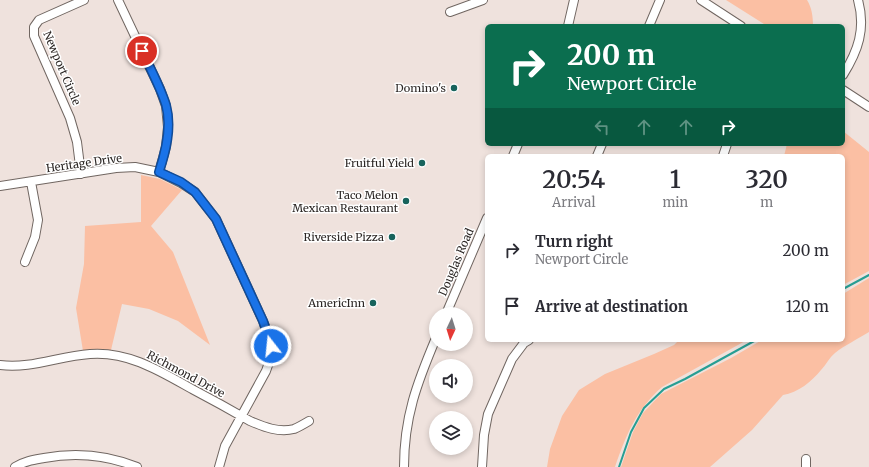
<!DOCTYPE html>
<style>
:root{--surface:#fff;--page:#f7f7f7;--text:#2b2b33;--muted:#7c7c81}
body{margin:0;font-family:Merriweather,serif;background:var(--page);color:var(--text);height:100vh;display:flex;flex-direction:column;font-size:15px;white-space:nowrap}
*{box-sizing:border-box;margin:0}
p{font-size:13px;color:var(--muted)}
.icon{flex:none;width:22px;height:22px;fill:none;stroke:currentColor;stroke-width:2;stroke-linecap:round;stroke-linejoin:round}
.map{position:relative;flex:1;overflow:hidden}
.drawer{position:absolute;left:485px;top:154px;width:360px;height:188px;display:flex;flex-direction:column;background:var(--surface);border-radius:6px;box-shadow:0 2px 6px #0003}
.drawer>*{flex:none}
.top-card{position:absolute;left:485px;top:24px;width:360px;height:122px;border-radius:6px;box-shadow:0 2px 6px #0003;background:#0b6e4f;color:#fff;overflow:hidden}
.needle{width:26px;rotate:184deg}
.fabs{position:absolute;left:429px;top:307px;display:grid;gap:8px}
.fabs a{display:grid;place-items:center;width:44px;height:44px;border-radius:50%;background:var(--surface);box-shadow:0 2px 6px #0003;font-size:20px}
.pin{position:absolute;display:grid;place-items:center;width:34px;height:34px;color:#fff;margin:-17px;border:2px solid #fff;border-radius:50%;box-shadow:0 1px 4px #0007}
.me{position:absolute;width:44px;margin:-22px;rotate:344deg;stroke-linejoin:round;filter:drop-shadow(0 0 3px #0008)}
.turn{display:flex;align-items:center;gap:14px;height:84px;padding:0 16px;font-size:18px}
.turn .icon{width:52px;height:52px;stroke-width:2.5}
.turn b{display:block;font-size:28px;line-height:34px}
.lanes{display:flex;align-items:center;height:38px;padding:0 16px;background:#0003;justify-content:center;gap:20px;direction:ltr}
.lanes .off{opacity:.35}
.eta{display:flex;justify-content:space-evenly;align-items:center;height:68px;text-align:center}
.eta b{font-size:24px;font-weight:600;line-height:28px}
ul{padding:0;list-style:none}
li{display:flex;align-items:center;gap:12px;height:56px;padding:0 16px}
li div{flex:1}
li b{display:block;font-size:15px}
li em{font-style:normal}
.map>svg:first-child{display:block}
.green{fill:#fbbfa3}
.lines{fill:none;stroke-linecap:round;stroke-linejoin:round}
.stream{stroke:#279e93;stroke-width:2}
.minor-casing{stroke:#706661;stroke-width:10}
.minor{stroke:#fff;stroke-width:8}
.route-casing{stroke:#114b97;stroke-width:10}
.route{stroke:#1a73e8;stroke-width:7}
.poi-dot{fill:#17635c;stroke:#fff;stroke-width:1.5}
.labels{text-anchor:middle;dominant-baseline:central;stroke-width:3;stroke-linejoin:round;paint-order:stroke}
.street-label{font-size:11px;fill:#2c2725;stroke:#fff}
.poi-label{font-size:11px;fill:#2c2725;stroke:#fff;text-anchor:end}
</style>
<div class="map">
<svg width="869" height="467" viewBox="0 0 869 467">
<rect width="100%" height="100%" fill="#efe2dd"/>
<!-- green -->
<path class="green" d="M726,0H807C812,8 813,17 813,26H767Z
M843,131L869,152V271L843,285V156H784L787,144H843Z
M141,175L160,179L182,190L151,226L173,252L210,345L178,321L149,309L122,304L111,350L95,349L83,351L76,308L84,264L85,226L141,222Z
M869,278V332C858,339 845,345 835,353C829,358 826,365 821,370C812,381 798,393 783,395L752,430L710,467H621L633,432L643,413L661,394L731,358L762,340H843V294Z
M679,340H747L662,387C636,410 626,435 615,467H547L550,449L562,416L579,390L605,374L654,354L674,345Z"/>
<g class="lines">
<!-- stream -->
<path class="stream" d="M843,289L869,275
M619,467L631,432L644,408L664,389L685,379L756,340"/>
<defs>
<path id="minor" d="M118,0L160,89L166,106L168,127L166,147L159,172
M701,0L741,26
M450,12L483,0
M568,26L574,0
M649,26L660,0
M843,75C858,51 866,29 858,0
M843,90L869,107
M513,156L518,144
M597,156L602,144
M723,156L727,144
M81,174L77,142L70,118L34,36V27L39,20L84,0
M0,186L116,168L135,167L159,172L181,183L195,192L216,219L263,321C270,340 274,351 266,371L225,446L219,467
M25,262L35,237L38,220L31,182
M446,314L487,218
M0,365C31,369 59,356 90,354C128,351 160,371 192,389C211,399 231,410 250,421C264,427 279,433 294,429C299,427 304,424 309,421
M15,467C25,461 33,460 44,458C76,452 107,455 137,467
M404,467C404,417 417,383 436,338
M482,467L484,435L488,414L512,359L524,343L529,340
M806,467V459"/>
</defs>
<!-- minor casing -->
<use href="#minor" class="minor-casing"/>
<!-- minor -->
<use href="#minor" class="minor"/>
</g>
<g class="lines">
<defs>
<path id="route" d="M142,51C150,68 160,86 166,105C172,127 166,151 159,172L181,182L195,192L216,219L263,321L269,338L271,346"/>
</defs>
<!-- route casing -->
<use href="#route" class="route-casing"/>
<!-- route -->
<use href="#route" class="route"/>
</g>
<!-- markers -->
<g class="poi-dot">
<circle cx="454" cy="88" r="4"/>
<circle cx="422" cy="163" r="4"/>
<circle cx="406" cy="201" r="4"/>
<circle cx="392" cy="237" r="4"/>
<circle cx="373" cy="303" r="4"/>
</g>
<g class="labels">
<!-- street labels -->
<g class="street-label">
<text transform="translate(62 68) rotate(67)">Newport Circle</text>
<text transform="translate(84 163) rotate(-8)">Heritage Drive</text>
<text transform="translate(456 262) rotate(-67)">Douglas Road</text>
<text transform="translate(186 374) rotate(28)">Richmond Drive</text>
</g>
<!-- poi labels -->
<g class="poi-label">
<text x="446" y="88">Domino's</text>
<text x="414" y="163">Fruitful Yield</text>
<text x="398" y="195">Taco Melon<tspan x="398" dy="13">Mexican Restaurant</tspan></text>
<text x="384" y="237">Riverside Pizza</text>
<text x="365" y="303">AmericInn</text>
</g>
</g>
</svg>
<div class="fabs">
<a><svg class="needle" viewBox="-14 -14 28 28"><path d="M0-13l5 13h-10z" fill="#e53935"/><path d="M0 13l5-13h-10z" fill="#7c7c81"/></svg></a>
<a><svg class="icon" aria-label="sound" viewBox="0 0 24 24"><path d="M4 9h4l5-4v14l-5-4H4zM17 9q2 3 0 6"/></svg></a>
<a><svg class="icon" aria-label="layers" viewBox="0 0 24 24"><path d="M12 4l9 5-9 5-9-5zM3 14l9 5 9-5"/></svg></a>
</div>
<div class="pin" style="left:142px;top:51px;background:#d93025"><svg class="icon" aria-label="arrive" viewBox="0 0 24 24"><path d="M6 21V4h12l-3 4 3 4H6"/></svg></div>
<svg class="me" style="left:271px;top:346px" viewBox="-20 -20 40 40"><circle r="17" fill="#1a73e8" stroke="#fff" stroke-width="3"/><path d="M0-11L8 9 0 5-8 9z" fill="#fff"/></svg>
<div class="top-card">
<div class="turn"><svg class="icon" aria-label="right" viewBox="0 0 24 24"><path d="M7 20v-9h11M14 6l5 5-5 5"/></svg><div><b>200 m</b>Newport Circle</div></div>
<div class="lanes"><svg class="icon off" aria-label="left" viewBox="0 0 24 24"><path d="M17 20v-9H6M10 6l-5 5 5 5"/></svg><svg class="icon off" aria-label="ahead" viewBox="0 0 24 24"><path d="M12 20V5M6 11l6-6 6 6"/></svg><svg class="icon off" aria-label="ahead" viewBox="0 0 24 24"><path d="M12 20V5M6 11l6-6 6 6"/></svg><svg class="icon" aria-label="right" viewBox="0 0 24 24"><path d="M7 20v-9h11M14 6l5 5-5 5"/></svg></div>
</div>
<section class="drawer">
<div class="eta">
<div><b>20:54</b><p>Arrival</p></div>
<div><b>1</b><p>min</p></div>
<div><b>320</b><p>m</p></div>
</div>
<ul>
<li><svg class="icon" aria-label="right" viewBox="0 0 24 24"><path d="M7 20v-9h11M14 6l5 5-5 5"/></svg><div><b>Turn right</b><p>Newport Circle</p></div><em>200 m</em></li>
<li><svg class="icon" aria-label="arrive" viewBox="0 0 24 24"><path d="M6 21V4h12l-3 4 3 4H6"/></svg><div><b>Arrive at destination</b></div><em>120 m</em></li>
</ul>
</section>
</div>
